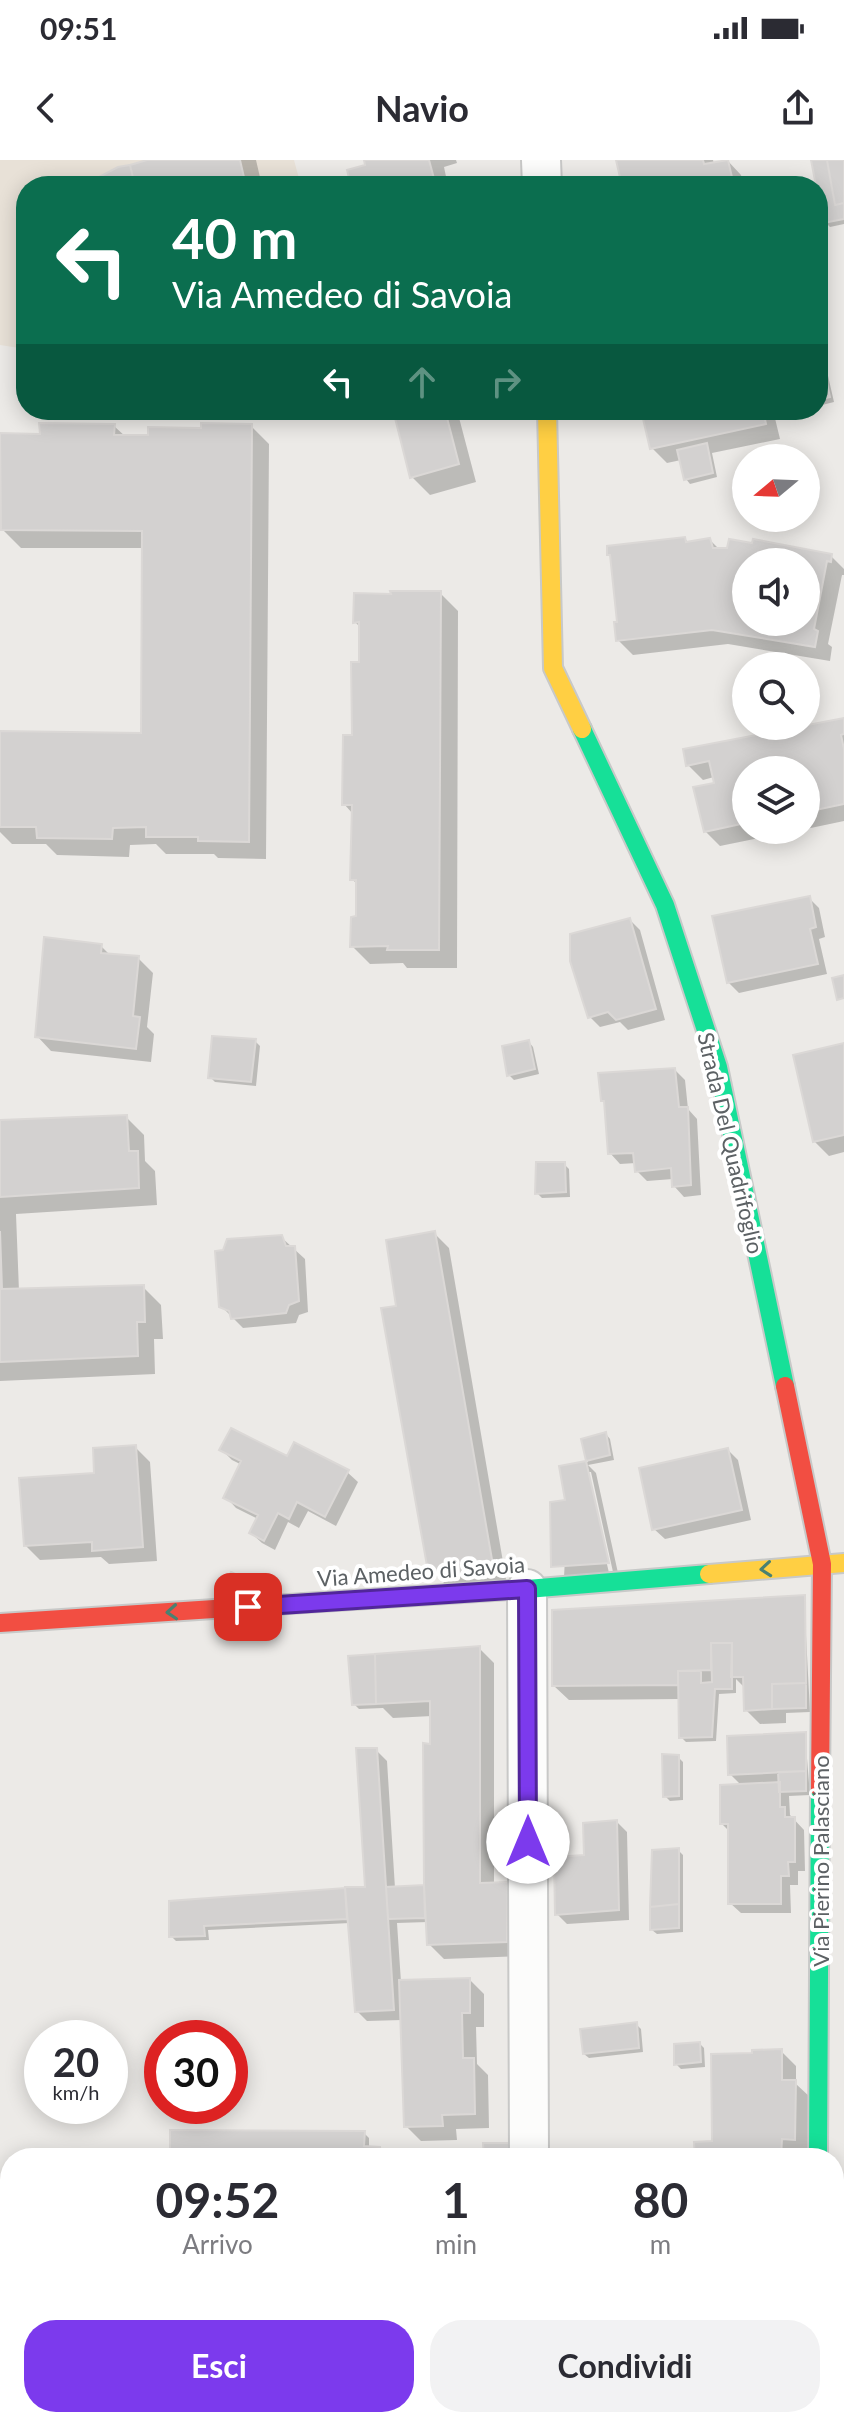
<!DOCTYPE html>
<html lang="it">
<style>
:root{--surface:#fff;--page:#f2f2f3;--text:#2b2b33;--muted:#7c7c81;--accent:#7c3aed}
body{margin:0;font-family:Lato,sans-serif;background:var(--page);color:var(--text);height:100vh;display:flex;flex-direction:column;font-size:30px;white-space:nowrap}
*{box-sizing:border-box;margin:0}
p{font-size:26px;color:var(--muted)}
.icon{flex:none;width:44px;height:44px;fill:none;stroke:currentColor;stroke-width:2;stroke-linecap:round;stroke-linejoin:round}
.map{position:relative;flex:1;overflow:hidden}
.side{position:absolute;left:0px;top:1988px;width:844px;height:280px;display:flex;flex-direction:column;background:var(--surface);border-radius:32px 32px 0 0;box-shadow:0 4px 20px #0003}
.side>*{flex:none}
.top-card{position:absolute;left:16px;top:16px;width:812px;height:244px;border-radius:32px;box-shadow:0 4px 20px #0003;background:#0b6e4f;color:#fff;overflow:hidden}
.needle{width:52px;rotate:251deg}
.fabs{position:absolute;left:732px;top:284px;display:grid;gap:16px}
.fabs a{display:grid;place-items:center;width:88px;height:88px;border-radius:50%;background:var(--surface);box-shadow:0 4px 20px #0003;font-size:40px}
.speed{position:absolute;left:24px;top:1860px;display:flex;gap:16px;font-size:40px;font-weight:700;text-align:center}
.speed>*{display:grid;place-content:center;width:104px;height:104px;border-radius:50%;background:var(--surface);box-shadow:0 4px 20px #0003;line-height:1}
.speed small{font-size:20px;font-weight:400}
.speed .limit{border:12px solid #d22;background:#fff;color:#111}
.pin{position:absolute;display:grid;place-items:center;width:68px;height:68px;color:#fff;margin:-34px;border-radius:16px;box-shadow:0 4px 12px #0006}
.me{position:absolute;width:88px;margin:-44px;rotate:0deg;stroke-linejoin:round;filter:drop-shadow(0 0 6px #0008)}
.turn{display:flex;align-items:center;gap:28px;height:168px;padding:0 24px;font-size:36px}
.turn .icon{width:104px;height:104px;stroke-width:2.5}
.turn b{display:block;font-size:56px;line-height:68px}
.lanes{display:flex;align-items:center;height:76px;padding:0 24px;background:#0003;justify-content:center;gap:40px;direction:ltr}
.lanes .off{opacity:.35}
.eta{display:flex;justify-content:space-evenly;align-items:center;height:136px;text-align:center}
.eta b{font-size:48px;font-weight:700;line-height:56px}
.primary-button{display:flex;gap:16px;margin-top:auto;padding:16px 24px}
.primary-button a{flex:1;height:92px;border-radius:32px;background:var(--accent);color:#fff;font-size:32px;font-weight:700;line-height:92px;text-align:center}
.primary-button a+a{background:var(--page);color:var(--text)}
.status{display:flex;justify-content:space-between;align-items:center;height:56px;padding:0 40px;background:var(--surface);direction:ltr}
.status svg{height:22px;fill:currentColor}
header{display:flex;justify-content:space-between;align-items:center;height:104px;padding:0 24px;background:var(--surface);font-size:36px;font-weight:700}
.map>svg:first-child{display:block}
.commercial{fill:#e8e1d7}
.shadow{fill:#0003;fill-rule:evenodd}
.building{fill:#d3d1d0;stroke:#dbd8d6;stroke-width:2;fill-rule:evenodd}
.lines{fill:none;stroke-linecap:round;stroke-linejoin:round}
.street-casing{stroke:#c8c8c7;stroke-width:42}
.fast-casing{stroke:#c8c9c8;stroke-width:22}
.slow-casing{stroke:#c8c9c8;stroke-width:22}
.jam-casing{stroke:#c8c9c8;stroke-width:22}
.street{stroke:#fcfcfb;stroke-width:38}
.fast{stroke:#16e098;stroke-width:18}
.slow{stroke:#ffcf43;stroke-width:18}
.jam{stroke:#f24e42;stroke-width:18}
.oneway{stroke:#4a8171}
.route-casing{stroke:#51269a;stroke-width:20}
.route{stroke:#7c3aed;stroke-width:14}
.labels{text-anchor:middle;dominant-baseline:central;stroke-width:8;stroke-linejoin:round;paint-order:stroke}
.street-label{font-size:22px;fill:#5c6164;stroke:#fff}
</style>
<div class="status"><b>09:51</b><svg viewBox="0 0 49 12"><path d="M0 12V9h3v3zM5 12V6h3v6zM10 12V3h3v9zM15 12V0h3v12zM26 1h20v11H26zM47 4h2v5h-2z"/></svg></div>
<header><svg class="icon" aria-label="back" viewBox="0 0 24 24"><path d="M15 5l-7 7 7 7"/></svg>Navio<svg class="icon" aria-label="share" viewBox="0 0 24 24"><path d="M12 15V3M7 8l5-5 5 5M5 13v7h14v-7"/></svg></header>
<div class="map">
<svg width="844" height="2268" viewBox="0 0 844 2268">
<rect width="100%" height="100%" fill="#eceae7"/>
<!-- commercial -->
<path class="commercial" d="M0,0H294L301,26H26V189L0,185Z"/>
<!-- shadow -->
<path class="shadow" d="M154,0H256L262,26H91Z
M366,0H456L457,3L444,7L448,26H353L368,6Z
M618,0H713L714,4L727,0L741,15L744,26H624Z
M813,0H844V64L830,67L825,62Z
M818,172L834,242L822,245L818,241Z
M395,250H457L476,322L430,335L412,317Z
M644,250H773L780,279L712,293L717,317L690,324L686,319L681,300L667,303L652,288Z
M114,266L126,277L251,266L269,284L266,699L218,698L214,694H166L156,684L130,685L129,697L57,695L46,684H12L0,672V619L143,575V388H21L3,370L4,330L0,326V275L42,276Z
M685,379L689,383L710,380L720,390L831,396L844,409V415H842L828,484L832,487L830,501L728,484L633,495L618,480L619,463L613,398L609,394ZM746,402H806V462H746Z
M440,433L458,451L457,808H407L403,803L370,804L352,786L358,758V725L352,719L353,654L344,644L361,504V468L355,462Z
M844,560V661L806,669V610H746V670H799L720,686L705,671L716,625L714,617L703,620L688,605Z
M809,738L819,748L825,777L819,779L827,814L739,833L728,822Z
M630,760L640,770L665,860L628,870L620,862L600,867L590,857Z
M101,786L111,796L138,798L153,813L147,867L154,874L151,902L51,891L37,876Z
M255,881L260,886L256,926L215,922L210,917Z
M529,882L533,887L539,914L514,920L509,915Z
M844,885V992L829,996L814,981Z
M675,910L685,920L688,949L697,959L701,1035L684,1037L674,1026L673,1019L647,1021L637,1011L636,1003L620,1004L610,993L606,944L603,941Z
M126,957L144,975L145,1001L155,1011L157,1045L16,1054L19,1131L143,1127L161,1145L163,1179H154L155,1214L0,1221V962Z
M564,1004L569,1009L570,1037L542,1038L537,1033Z
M434,1073L449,1088L507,1425L445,1431L398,1148Z
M281,1077L305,1099L308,1152L299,1155L296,1163L243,1168L221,1146Z
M606,1274L610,1279L614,1300L588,1305L596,1313L618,1413L564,1417L568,1342L561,1308L588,1302L583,1281ZM586,1312H591L613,1412L609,1413Z
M135,1287L150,1302L157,1401L109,1404L101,1397L40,1400L25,1385L97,1314Z
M222,1290L288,1299L347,1312L358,1322L336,1366L308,1351L299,1368L288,1362L275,1390L262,1383L251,1373L258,1359L236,1348L226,1337L242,1305L232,1300Z
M728,1290L738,1300L751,1360L665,1379L654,1369Z
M804,1437L810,1552L786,1553V1563L760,1564L746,1550L745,1528L736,1519V1533L719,1534L716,1581L686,1582L681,1577V1539L569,1540L554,1526Z
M479,1488L494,1503V1724H507L522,1739L521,1796L444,1799L429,1784L428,1762L397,1763L401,1822L470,1820L484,1834V1867H476L477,1904L488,1915L489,1968L456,1969L457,1980L421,1981L406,1966L402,1860L367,1861L357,1851L350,1763L208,1770L209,1780L176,1781L171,1776V1742L367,1729L376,1590L387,1601L395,1728H423L428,1732L432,1556L393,1558L383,1548L359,1549L354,1544Z
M805,1574L810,1635L789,1636L790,1655L804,1670L805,1711H798V1725H790L791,1753H741L730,1743V1672L722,1664L742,1626L730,1614Z
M678,1597L683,1602V1640L670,1641L665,1636Z
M617,1662L627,1672L629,1760L567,1764L557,1754Z
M678,1690L683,1695V1772L657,1774L652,1770Z
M636,1864L641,1869L643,1892L589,1898L584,1894Z
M700,1884L704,1888L705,1907L681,1909L676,1904Z
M781,1891L796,1906V1924L810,1937L809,1994L796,1993V1998H697L714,1983Z
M364,1973L369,1978V1988L379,1989L384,1994V1998H172Z
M165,2258H327V2268H165Z"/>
<!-- building -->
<path class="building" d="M147,0H240L246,26H135L130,5Z
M364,0H429L436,26H351L347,10L365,5Z
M616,0H703L704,4L728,0L734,26H622Z
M811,0H827L835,45L844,43V59L823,63L818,26H816Z
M827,0H844V43L835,45Z
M130,5L135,26H88L97,18L118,7Z
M818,183L830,237L818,240Z
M393,250H445L459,304L410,318Z
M641,250H763L766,264L650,289Z
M39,263L115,264L114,275H148V267L201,268V263L252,264L249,682L198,681V677H146V667L113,668L112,679L37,678L36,667H0V571L141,573L142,371L1,370L0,273L40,274Z
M707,283L713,313L684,320L677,290Z
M685,377L686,382L710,378L713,388H727L729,379L752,383L753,379L832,394L831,402L827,401L814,469L818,471L815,487L712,470L616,481L614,462H617L610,395H607V386ZM746,402H806V462H746Z
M390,431H441L439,790H387L388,786L350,787L351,757L356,756V720H350L352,645H342L343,575H352L351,502H359V462L353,463L354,433L391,434Z
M844,558V574L841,575L844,589V644L806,652V610H746V663L704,672L693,627L714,623L709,601L686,606L683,589Z
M810,736L816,767L810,769L818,804L727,823L712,756Z
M630,758L656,849L616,860L608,852L588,858L570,801V774Z
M44,777L102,784L101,793L139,796L133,856L140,857L136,889L35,877Z
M844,815V838L837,840L832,818Z
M212,876L256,879L251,922L208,918Z
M529,880L535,909L507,916L502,886Z
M844,883V975L813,982L793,895Z
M675,908L679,947H688L691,1025L672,1027L671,1008L635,1012L633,993L608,994L604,941H601L598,913Z
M127,955L129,991H138L139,1028L0,1037V960Z
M536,1002H565L566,1032L535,1034Z
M0,1071L2,1129L144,1125L145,1162H137L138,1196L0,1202Z
M435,1071L494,1411L429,1417L381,1148L396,1146L386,1080Z
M282,1075L286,1086H295L299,1141L289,1145L286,1153L231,1159L229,1151L219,1147L215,1091L223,1090L227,1079Z
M231,1268L287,1296L294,1282L349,1310L325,1357L297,1342L289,1359L278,1353L264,1381L249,1373L258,1355L223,1338L241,1301L219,1290Z
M606,1272L610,1295L586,1301L581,1279Z
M136,1285L143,1387L92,1391V1382L24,1386L19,1318L94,1313L93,1288Z
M728,1288L742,1350L652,1370L639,1308Z
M586,1301L609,1403L551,1407L550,1342L565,1340L559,1306Z
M231,1412L250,1421L247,1428L222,1429Z
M805,1435L806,1523L772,1524V1549L744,1551L743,1517H731L732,1483H711V1510L678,1511V1525L552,1526V1450Z
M711,1483H732V1529H715L712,1577L679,1578L678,1511H701V1523L712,1522Z
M480,1486V1723L508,1722L507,1782L427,1785L424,1725L423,1583L430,1584V1541L376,1544L375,1494Z
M375,1494L376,1544L352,1545L348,1496Z
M806,1523V1548L772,1549V1524Z
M806,1572V1611L728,1615L727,1576Z
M356,1588H377L394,1850L355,1852L345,1727H365Z
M662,1594L679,1595V1636L663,1637Z
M806,1611V1631L779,1632L778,1612Z
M780,1622V1647H785V1657H795V1702H788L789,1716H781V1744H728V1664H720V1625Z
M617,1660L619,1750L555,1755L554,1697L584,1695L583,1663Z
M679,1688V1744L650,1747L652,1690Z
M424,1725L425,1758L388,1759L386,1727Z
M345,1728L347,1759L204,1766L205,1776L169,1777V1741Z
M679,1744V1768L650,1770V1747Z
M470,1818V1853H462L463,1898H474L475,1954L442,1955L443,1966L404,1967L399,1820Z
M637,1862L639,1888L583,1894L580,1869Z
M700,1882L701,1902L674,1905V1884Z
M782,1889V1920H796L795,1980L782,1979L781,1998H695L694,1982L712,1981L711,1894L752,1893V1890Z
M170,1970L365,1971L364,1986L380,1987L381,1998H170Z
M483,1983H509V1998H484Z
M163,2258H313V2268H163Z
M581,2258H798V2268H581Z"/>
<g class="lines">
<defs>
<path id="street" d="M541,0L542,26
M527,1429L529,1998
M834,2204L844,2202
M530,2258V2268
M818,2258V2268"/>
<path id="fast" d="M582,569L665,745L718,907L785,1226
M304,1443L527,1429L709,1414
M818,1998L820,1629"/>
<path id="slow" d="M547,250L553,508L582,569
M709,1414L844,1403"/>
<path id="jam" d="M785,1226L822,1404L820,1629
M0,1463L304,1443"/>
</defs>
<!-- street casing -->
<use href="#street" class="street-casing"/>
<!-- fast casing -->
<use href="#fast" class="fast-casing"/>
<!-- slow casing -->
<use href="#slow" class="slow-casing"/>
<!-- jam casing -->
<use href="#jam" class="jam-casing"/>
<!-- street -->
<use href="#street" class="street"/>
<!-- fast -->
<use href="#fast" class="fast"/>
<!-- slow -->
<use href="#slow" class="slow"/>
<!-- jam -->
<use href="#jam" class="jam"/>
</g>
<!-- one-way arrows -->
<defs><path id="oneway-chevron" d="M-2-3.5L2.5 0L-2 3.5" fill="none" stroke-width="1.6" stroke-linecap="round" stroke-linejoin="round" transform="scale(2)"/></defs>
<g class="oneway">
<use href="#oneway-chevron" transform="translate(766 1409) rotate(175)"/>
<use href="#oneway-chevron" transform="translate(172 1452) rotate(176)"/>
</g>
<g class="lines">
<defs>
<path id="route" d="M248,1447L527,1429L528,1682"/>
</defs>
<!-- route casing -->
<use href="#route" class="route-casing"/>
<!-- route -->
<use href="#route" class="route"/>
</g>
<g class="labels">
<!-- street labels -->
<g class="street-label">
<text transform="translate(731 983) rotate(77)">Strada Del Quadrifoglio</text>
<text transform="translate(421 1411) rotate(-4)">Via Amedeo di Savoia</text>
<text transform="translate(820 1701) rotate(-90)">Via Pierino Palasciano</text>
</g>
</g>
</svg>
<div class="fabs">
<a><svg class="needle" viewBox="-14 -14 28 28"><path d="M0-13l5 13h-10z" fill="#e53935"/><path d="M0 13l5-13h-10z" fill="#7c7c81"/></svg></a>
<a><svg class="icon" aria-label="sound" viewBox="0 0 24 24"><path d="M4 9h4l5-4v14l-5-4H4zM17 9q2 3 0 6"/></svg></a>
<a><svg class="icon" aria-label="search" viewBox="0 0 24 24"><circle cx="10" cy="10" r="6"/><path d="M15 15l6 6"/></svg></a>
<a><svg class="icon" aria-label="layers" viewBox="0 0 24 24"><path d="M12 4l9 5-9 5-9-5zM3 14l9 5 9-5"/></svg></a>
</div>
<div class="speed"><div>20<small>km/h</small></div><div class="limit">30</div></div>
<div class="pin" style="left:248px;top:1447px;background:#d93025"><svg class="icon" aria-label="arrive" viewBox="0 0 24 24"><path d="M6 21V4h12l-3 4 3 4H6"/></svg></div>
<svg class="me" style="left:528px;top:1682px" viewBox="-20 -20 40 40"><circle r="19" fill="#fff"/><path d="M0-13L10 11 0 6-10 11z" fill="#7c3aed"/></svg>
<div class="top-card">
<div class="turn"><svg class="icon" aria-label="left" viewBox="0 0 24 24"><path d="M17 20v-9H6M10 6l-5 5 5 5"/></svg><div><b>40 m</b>Via Amedeo di Savoia</div></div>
<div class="lanes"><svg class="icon" aria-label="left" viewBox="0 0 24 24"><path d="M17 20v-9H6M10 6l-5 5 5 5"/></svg><svg class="icon off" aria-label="ahead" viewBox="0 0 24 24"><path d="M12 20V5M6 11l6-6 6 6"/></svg><svg class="icon off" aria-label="right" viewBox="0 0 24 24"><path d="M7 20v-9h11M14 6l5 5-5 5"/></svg></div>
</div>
<section class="side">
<div class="eta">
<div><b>09:52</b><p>Arrivo</p></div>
<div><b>1</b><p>min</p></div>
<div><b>80</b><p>m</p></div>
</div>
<div class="primary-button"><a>Esci</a><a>Condividi</a></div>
</section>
</div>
